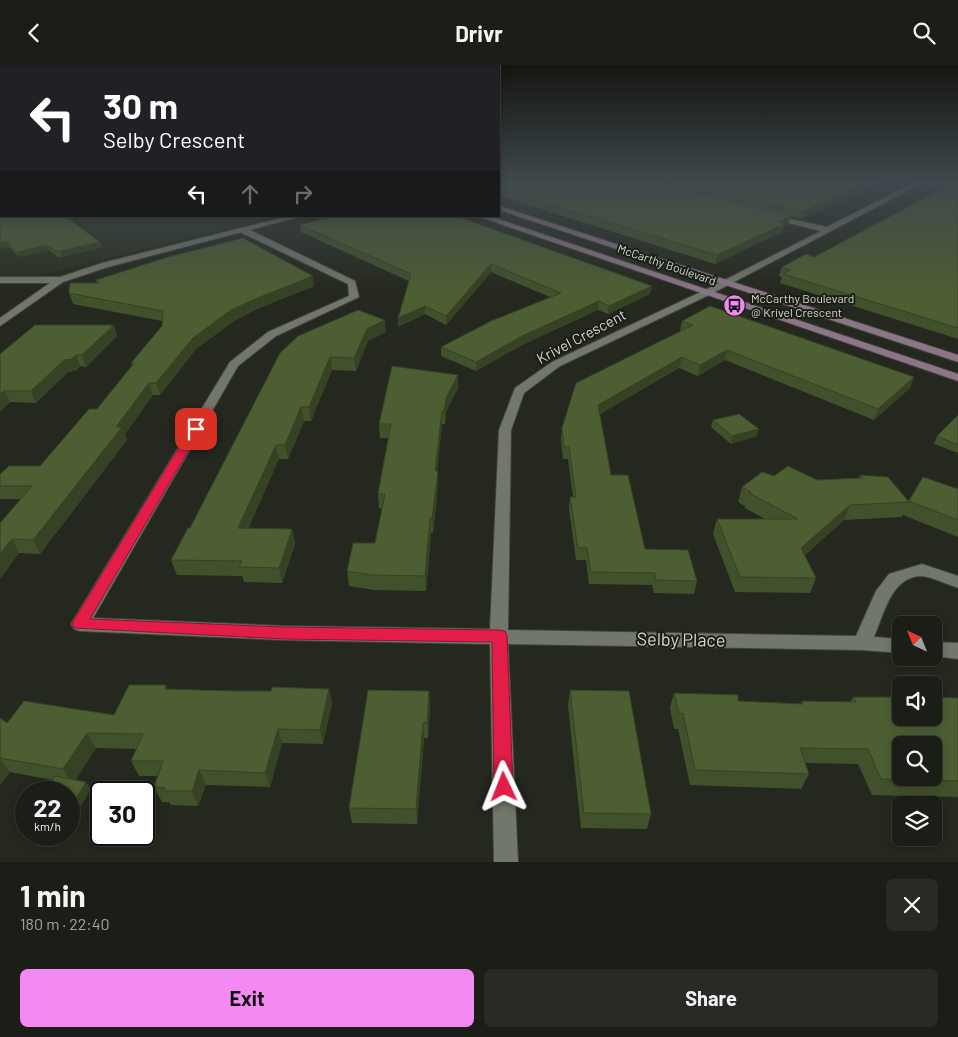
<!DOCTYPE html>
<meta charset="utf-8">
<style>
:root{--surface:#1b1e16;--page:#282b23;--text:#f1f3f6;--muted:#a0a2a1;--line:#393c35;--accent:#f489f1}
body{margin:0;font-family:Barlow,sans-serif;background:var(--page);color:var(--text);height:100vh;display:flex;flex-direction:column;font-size:19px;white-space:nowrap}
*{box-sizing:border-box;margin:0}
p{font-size:16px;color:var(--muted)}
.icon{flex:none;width:28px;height:28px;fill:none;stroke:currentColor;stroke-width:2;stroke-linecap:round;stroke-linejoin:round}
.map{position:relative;height:797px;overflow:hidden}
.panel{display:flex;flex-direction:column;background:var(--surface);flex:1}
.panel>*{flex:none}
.top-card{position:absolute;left:0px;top:0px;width:500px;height:152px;box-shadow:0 2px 8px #0003,0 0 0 1px var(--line);background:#202124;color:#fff;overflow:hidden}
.needle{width:32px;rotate:317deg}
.buttons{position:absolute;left:892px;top:551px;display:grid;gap:10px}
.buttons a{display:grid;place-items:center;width:50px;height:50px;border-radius:8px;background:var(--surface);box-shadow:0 2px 8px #0003,0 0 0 1px var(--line);font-size:25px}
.speed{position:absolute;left:15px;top:716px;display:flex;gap:10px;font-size:25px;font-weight:700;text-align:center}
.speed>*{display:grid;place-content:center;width:65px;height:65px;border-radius:50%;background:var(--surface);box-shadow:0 2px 8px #0003,0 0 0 1px var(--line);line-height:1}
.speed small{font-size:12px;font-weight:400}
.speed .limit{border:2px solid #111;border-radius:8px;background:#fff;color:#111}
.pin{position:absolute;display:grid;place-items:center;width:42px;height:42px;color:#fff;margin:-21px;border-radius:10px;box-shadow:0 2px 8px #0006}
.me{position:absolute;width:55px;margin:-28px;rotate:358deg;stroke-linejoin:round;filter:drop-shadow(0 0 4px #0008)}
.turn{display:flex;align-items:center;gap:18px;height:105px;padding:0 20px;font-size:22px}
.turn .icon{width:65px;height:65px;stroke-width:2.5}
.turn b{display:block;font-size:35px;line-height:42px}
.lanes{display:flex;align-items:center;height:48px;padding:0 20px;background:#0003;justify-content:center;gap:25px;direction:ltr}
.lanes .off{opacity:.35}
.round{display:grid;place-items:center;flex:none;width:52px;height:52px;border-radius:8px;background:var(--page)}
.head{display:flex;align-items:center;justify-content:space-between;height:85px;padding:0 20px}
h1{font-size:30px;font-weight:700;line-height:38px}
.cta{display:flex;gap:10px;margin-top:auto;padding:10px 20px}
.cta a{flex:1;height:58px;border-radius:8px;background:var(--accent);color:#111;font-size:20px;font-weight:700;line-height:58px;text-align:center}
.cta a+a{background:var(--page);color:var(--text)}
header{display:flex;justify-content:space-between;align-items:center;height:65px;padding:0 20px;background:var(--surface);font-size:22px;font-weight:700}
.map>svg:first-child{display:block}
.built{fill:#293020}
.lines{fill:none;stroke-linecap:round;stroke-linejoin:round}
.minor-casing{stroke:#41453d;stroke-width:2}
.tertiary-casing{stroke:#41453d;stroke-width:2}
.secondary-casing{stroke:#41453d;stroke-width:2}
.minor{fill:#72776b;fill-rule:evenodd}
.tertiary{fill:#72776b;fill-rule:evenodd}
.secondary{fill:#8d7588;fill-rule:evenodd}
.wall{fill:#41512b;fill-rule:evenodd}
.shaded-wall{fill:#354223}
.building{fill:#4c5e32;stroke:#354223;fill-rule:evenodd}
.route{fill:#e11d48;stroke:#92132f}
.labels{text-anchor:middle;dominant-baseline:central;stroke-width:4;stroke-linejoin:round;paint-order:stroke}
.far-street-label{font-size:12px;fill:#d5d8d2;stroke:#1a1e15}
.far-poi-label{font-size:12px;fill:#d5d8d2;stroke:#1a1e15;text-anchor:start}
.street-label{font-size:15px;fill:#d5d8d2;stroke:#1a1e15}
.near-street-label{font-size:18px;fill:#d5d8d2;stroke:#1a1e15}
</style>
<header><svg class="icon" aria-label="back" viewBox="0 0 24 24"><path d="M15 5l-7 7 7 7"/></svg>Drivr<svg class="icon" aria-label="search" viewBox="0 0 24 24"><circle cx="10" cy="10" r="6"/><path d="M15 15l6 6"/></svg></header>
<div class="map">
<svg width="958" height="797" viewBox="0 0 958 797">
<rect width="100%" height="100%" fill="#24281e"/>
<!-- built -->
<path class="built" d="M0,116L1,151H278L41,210H0Z"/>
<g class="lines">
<defs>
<path id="minor" d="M680,116H690L667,125L662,124Z
M917,116H926L711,229L560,301L524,328L511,365L508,565L856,571L876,526L889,509L922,499L958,511V523C949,520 930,511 921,511C891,512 884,549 874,572L901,574V588L862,585L508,579L518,797H494L490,579L284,575L80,566L74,564L71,559L230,297L268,267L349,231L348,219L240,167V163H246L355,216L359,232L276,271L238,301L93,553L284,561L490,564L499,365L515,323L552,297L705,225L821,166L768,153V149L827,162Z
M0,212H60L65,215L60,218H0Z
M934,577L958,578V594L934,591Z"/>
<path id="tertiary" d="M289,151H303L108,202L63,217L0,261V253L57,213L102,198Z"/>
<path id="secondary" d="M499,141L958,290V297L499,145Z
M477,151H489L958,309V316Z"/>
</defs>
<!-- minor casing -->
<use href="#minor" class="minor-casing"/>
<!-- tertiary casing -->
<use href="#tertiary" class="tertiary-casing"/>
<!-- secondary casing -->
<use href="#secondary" class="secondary-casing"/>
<!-- minor -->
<use href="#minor" class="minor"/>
<!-- tertiary -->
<use href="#tertiary" class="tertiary"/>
<!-- secondary -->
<use href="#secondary" class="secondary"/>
</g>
<!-- wall -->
<path class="wall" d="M0,116L100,177L102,182L62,192H58L49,185L19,192L9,182L0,184Z
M499,116H883L801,154L759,143L790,151L788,159L784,161L782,167L715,199L499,131ZM679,116L678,123L666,119Z
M926,116H958V274L780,218L782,212L779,211L782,202L814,192L944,122L925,119Z
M300,160L650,229L608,249L598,245L522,280L476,306L441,291V282L550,232L491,207L446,260L425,249L398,262L409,216L301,167Z
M96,215L314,221L257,244L234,256L196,284L160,330H153L125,369L127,375L40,489L19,488L0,514L20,434H0V409L40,401L97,344L132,301L131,298L162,261V256L73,239L69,228L97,218Z
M682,256L914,312L910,323L874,355L725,295L698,311L679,303L600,349L611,410L645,484L697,516L694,529L654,528L652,520L589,519L586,495H576L569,444L570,432H573L568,394H563L561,374L562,363L681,267L680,266Z
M114,260L117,271L86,302L80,301L77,305L68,307L36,338L10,337L0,346V289Z
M386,267L368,276L356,306L332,305L311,356H304L288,394H279L248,463L292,464L295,479L282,518L244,517L242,511L177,510L171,495L190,463L280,288Z
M458,310V323L446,347L445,359H442L437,406L438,421L433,468H431L426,526L374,525L349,521L347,506L375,478L382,443H379L378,429L388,373H380L379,359Z
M958,350V388L934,379L937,371Z
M713,355L757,371L731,379L711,362Z
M860,410L908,436L923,412L958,424V472L903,450L902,452L844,455L805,490L816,513L810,528L735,527L713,469L717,454H765L745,443V441L738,437L742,422L774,411L817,415L859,413Z
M166,620L167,624L235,626H271L329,624L332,639L323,679L282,678L270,722L206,720L198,741L171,740L169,737H162L154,722L158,711H139L131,696L137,684L96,683L75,715L91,724L69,761V728L52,715L10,707L0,720V653L7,658L114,650Z
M570,625L651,749L647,764L581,763L568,641Z
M429,626L430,641L428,673H424L417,759L352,758L349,743Z
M674,628L738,636L800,639L802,636L850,637L853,632L958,633V733L957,732L872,730L858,699L805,698L809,709L801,724L690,720L678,664H674L670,643Z"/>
<!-- shaded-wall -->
<path class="shaded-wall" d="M666,116H679L666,119Z
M869,116H883L801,154L803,146Z
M790,151L788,159L784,161L782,167L715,199L717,190L778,157Z
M7,177L9,182L0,184V178Z
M100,177L102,182L62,192L60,186Z
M47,180L49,185L19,192L17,187Z
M491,199V207L446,260V251Z
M313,211L314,221L257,244L234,256L196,284L160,330L156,318L193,273L231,245L255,234Z
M652,221L650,229L608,249L609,241Z
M599,236L598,245L522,280L476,306V297L522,271Z
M425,241V249L398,262V253Z
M385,255L386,267L368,276L356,306L354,293L367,264Z
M114,260L117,271L86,302L82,290Z
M727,285L725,295L698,311L700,300Z
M76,290L80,301L77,305L68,307L36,338L31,326L64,295Z
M330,292L332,305L311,356L309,342Z
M682,292L679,303L597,351L598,340Z
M458,310V323L446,347L445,359L444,346L446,333Z
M914,312L910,323L874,355L878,344Z
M149,318L153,330L125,369L127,375L40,489L33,475Z
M4,326L10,337L0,346V329Z
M301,342L304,356L288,394L285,380Z
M442,346V359L435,421V406Z
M759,364L757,371L731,379L732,371Z
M276,380L279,394L242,478L238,463Z
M438,406V421L433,468L432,453Z
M850,440L844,455L795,498L801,483Z
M430,453L431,468L426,526L425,511Z
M292,464L295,479L282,518L279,503Z
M12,474L19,488L0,514V489Z
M329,624L332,639L323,679L320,665Z
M429,626L430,641L428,673L427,657Z
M423,658L424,673L417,759L416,744Z
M278,664L282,678L270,722L265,708Z
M87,668L96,683L73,719L63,704Z
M0,694L10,707L0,720Z
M199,705L206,720L198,741L192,726Z
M86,717L91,724L69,761V745Z"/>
<!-- building -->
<path class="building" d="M0,116H1V151H64L100,177L60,186H56L47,180L17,187L7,177L0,178Z
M499,116H653L790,151L778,157L784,159L717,190L499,124Z
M679,116H869L803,146Z
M952,116H958V263L783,209L790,205L782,202L806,189L814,192L955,117Z
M332,151H456L652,221L609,241L599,236L522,271L476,297L441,282L491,256L561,228L491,199L446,251L425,241L398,253L411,209L300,160Z
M243,173L313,211L255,234L231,245L193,273L156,318H149L116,362H122L33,475L12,474L0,489V458L32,421H0V409L9,401H40L89,344H97L134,298H131L162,261L163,246L69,228L70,218H99L96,215L168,192Z
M710,241L914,312L878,344L727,285L700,300L682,292L598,340L611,410H628L645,484L688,485L697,516L656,515L655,508L591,507L587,483H578L570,432H576L569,382H564L562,363L576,318L693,260L682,256Z
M358,245L385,255L367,264L354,293L330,292L309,342H301L285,380H276L238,463L292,464L279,503L239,502L242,496L171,495L188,463H190L280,288L298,271Z
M35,260H114L82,290H76L72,294L64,295L31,326H4L0,329V289Z
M392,301L458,310L446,333L444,346H442L435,406H438L432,453H430L425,511L372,510L347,506L353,478H375L385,429H378L391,359H379Z
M739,349L759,364L732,371L713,355Z
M958,350V380L937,371Z
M788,401L817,415L863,413L860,410L888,412L909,437L850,440L801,483L816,513L740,512L717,454H798L749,428L751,427L742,422L762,407L774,411Z
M923,412L958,424V455L909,436Z
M129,620H166L165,624L235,626H271L272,622L329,624L320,665L278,664L265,708L199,705L192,726H164L165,723L154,722L163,696H131L143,669L87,668L63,704L0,693V653L7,658L24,636L114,650Z
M368,625L429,626L427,657L423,658L416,744L349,743Z
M570,625L629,626L651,749L584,748Z
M674,628L738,630V636L803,639L802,636L856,637L853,632H901V652H934V632L958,633V716L881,714L868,684L800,683L809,709L695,705L683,648L679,649ZM901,680H934V712H901Z
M55,711L86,717L69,745V728H44Z"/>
<!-- sky -->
<linearGradient id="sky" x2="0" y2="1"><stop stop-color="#141610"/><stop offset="0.51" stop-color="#3f484c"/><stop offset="1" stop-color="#3f484c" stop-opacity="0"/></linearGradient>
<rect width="958" height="228" fill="url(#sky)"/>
<!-- route -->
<path class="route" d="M196,361L201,364L90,554L284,562L499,565L505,566L507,571L513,722L510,728L504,730L497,728L494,722L492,577L284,574L74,563L72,559L74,555L190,364Z"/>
<!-- icons -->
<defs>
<symbol id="bus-disc" viewBox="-11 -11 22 22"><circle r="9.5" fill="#f489f1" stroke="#1a1e15"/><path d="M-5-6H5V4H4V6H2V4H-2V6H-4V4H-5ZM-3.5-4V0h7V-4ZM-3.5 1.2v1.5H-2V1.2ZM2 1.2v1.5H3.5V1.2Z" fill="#111"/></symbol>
</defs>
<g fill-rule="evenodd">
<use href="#bus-disc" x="722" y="228" width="25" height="25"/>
</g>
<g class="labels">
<!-- far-street labels -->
<g class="far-street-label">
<text transform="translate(667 199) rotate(19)">McCarthy Boulevard</text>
</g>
<!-- far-poi labels -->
<g class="far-poi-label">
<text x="751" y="233">McCarthy Boulevard<tspan x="751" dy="14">@ Krivel Crescent</tspan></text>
</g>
<!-- street labels -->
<g class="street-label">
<text transform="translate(581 271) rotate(-28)">Krivel Crescent</text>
</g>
<!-- near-street labels -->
<g class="near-street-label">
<text transform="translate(681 574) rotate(1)">Selby Place</text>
</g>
</g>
</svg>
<div class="buttons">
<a><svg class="needle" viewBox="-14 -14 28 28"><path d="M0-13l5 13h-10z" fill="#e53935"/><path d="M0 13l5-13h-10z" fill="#a0a2a1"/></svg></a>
<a><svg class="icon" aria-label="sound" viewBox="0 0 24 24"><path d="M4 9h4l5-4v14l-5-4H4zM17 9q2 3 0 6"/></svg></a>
<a><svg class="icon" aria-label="search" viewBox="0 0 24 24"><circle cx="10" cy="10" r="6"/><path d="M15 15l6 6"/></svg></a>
<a><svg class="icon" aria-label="layers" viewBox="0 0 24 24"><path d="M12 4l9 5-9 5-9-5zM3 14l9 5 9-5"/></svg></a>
</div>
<div class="speed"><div>22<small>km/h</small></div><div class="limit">30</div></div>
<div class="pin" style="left:196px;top:364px;background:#d93025"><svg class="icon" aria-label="arrive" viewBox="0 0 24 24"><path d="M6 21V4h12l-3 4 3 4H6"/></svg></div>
<svg class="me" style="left:504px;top:722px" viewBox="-20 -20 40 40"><path d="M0-17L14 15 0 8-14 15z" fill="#e11d48" stroke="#fff" stroke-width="4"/></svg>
<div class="top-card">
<div class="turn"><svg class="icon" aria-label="left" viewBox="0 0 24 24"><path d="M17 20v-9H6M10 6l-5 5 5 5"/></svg><div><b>30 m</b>Selby Crescent</div></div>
<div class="lanes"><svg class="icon" aria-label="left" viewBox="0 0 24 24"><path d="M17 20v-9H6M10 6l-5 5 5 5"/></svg><svg class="icon off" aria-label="ahead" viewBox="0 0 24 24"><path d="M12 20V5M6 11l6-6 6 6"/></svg><svg class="icon off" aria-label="right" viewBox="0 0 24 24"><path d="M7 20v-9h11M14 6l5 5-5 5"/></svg></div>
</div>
</div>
<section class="panel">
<div class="head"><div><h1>1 min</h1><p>180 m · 22:40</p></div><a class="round"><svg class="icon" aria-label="close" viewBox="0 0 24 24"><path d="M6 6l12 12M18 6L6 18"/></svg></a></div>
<div class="cta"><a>Exit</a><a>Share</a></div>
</section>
